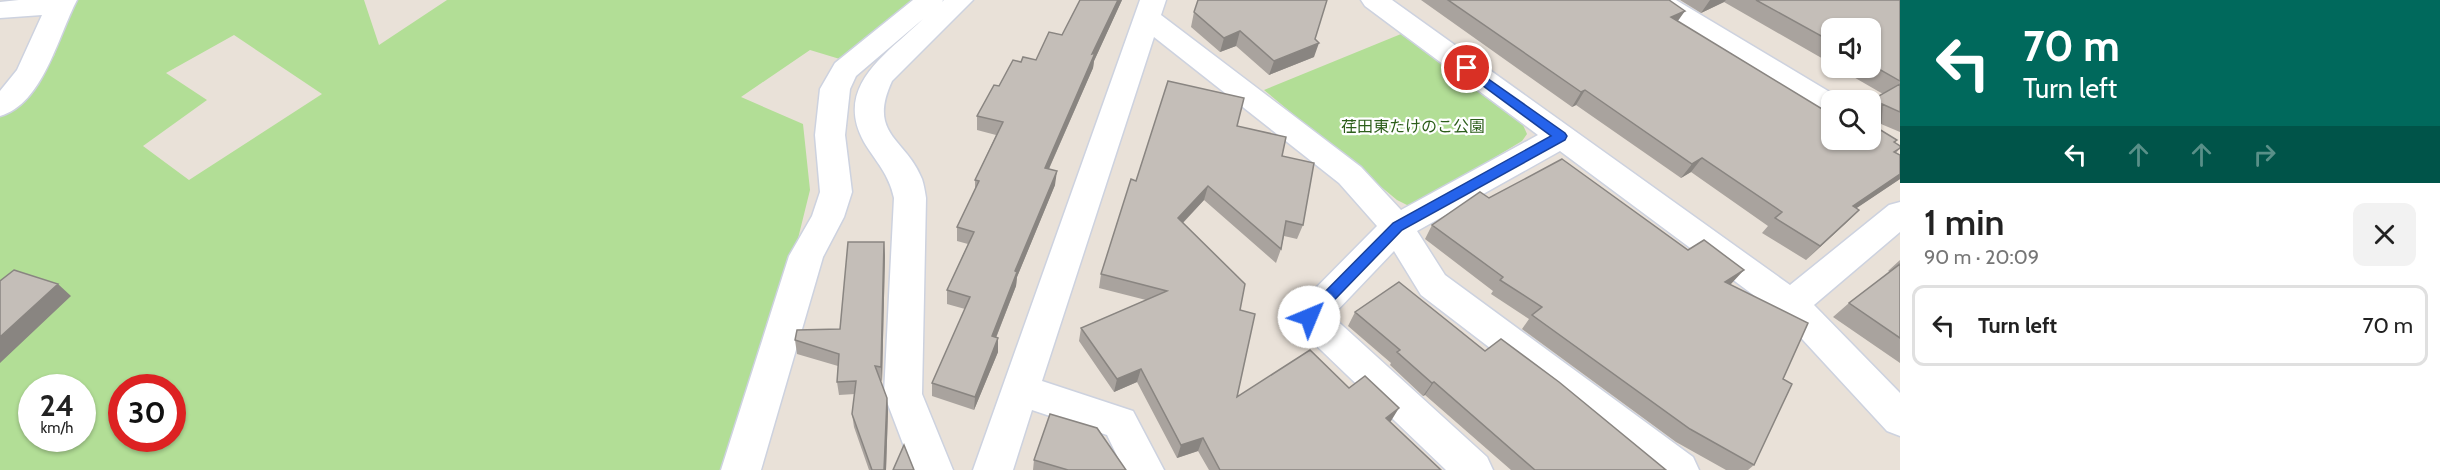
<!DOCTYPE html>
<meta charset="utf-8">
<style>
:root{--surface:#fff;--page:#f2f2f2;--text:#222;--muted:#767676;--line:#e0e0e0}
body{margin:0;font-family:Cabin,"Noto Sans JP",sans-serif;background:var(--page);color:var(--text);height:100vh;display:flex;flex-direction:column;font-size:22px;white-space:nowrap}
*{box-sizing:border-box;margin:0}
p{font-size:20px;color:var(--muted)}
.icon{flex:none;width:33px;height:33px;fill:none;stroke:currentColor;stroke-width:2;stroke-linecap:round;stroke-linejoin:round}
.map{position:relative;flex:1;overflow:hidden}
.details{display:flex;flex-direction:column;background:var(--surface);width:540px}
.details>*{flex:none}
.hud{background:#00695c;color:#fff;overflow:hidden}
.controls{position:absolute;left:1821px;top:18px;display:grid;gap:12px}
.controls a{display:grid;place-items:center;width:60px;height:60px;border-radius:12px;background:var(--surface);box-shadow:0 2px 4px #0004;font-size:30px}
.speed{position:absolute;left:18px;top:374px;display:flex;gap:12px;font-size:30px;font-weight:700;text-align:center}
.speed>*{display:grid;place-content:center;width:78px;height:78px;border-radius:50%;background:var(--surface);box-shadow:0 2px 4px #0004;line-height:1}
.speed small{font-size:15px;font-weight:400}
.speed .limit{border:9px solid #d22;background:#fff;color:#111}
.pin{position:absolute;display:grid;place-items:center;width:51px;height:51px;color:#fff;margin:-26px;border:3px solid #fff;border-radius:50%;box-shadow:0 2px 6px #0007}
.me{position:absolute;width:66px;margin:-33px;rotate:45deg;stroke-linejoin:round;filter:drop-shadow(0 0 4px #0008)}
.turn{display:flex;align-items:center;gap:21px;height:126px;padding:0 24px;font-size:27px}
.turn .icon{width:78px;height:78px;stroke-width:2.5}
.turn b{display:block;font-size:42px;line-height:51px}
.lanes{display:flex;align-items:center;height:57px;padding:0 24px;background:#0003;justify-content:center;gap:30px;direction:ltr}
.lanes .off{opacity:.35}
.round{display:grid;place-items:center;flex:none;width:63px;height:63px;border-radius:12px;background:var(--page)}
.summary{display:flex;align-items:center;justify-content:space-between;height:102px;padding:0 24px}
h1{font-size:36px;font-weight:600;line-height:45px}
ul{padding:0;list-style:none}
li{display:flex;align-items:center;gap:18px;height:81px;margin:0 12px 9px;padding:0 12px;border:3px solid var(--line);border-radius:12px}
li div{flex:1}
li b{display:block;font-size:22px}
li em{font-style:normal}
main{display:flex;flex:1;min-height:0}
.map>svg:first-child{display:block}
.green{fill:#b2de96;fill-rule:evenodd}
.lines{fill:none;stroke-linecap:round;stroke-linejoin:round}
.minor-casing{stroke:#cdd2df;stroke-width:3}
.minor{fill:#fff;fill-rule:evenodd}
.wall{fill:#a9a39e}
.shaded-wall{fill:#898581}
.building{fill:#c4beb8;stroke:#898581;stroke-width:1.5}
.route{fill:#2563eb;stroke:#184099;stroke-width:1.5}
.labels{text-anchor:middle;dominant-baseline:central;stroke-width:4.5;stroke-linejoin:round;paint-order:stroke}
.park-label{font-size:16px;fill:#2d5f1b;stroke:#fff}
</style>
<main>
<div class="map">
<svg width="1900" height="470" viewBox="0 0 1900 470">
<rect width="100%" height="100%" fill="#e9e1d8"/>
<!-- green -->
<path class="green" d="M75,0H364L379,45L447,0H917L843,60L810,50L741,97L803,124L810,190L791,267L725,470H0V104L54,56ZM234,35L322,94L189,180L143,146L207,100L166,73ZM32,387H82V438H32ZM122,387H172V438H122Z
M1401,34L1523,125L1527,134L1522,141L1419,203L1407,205L1397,200L1264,90Z"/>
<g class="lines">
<defs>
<path id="minor" d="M19,0H77C58,36 43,104 0,116V91L17,70L42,15L0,18V2Z
M913,0H943L942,2L944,0H973L892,81C867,135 906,138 922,179C924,185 925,192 926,198L922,394L953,470H913L884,394L894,198C889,174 876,162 864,142C833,86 887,54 923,19L856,76L850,89L845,135L852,192L844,217L823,257L761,470H721L789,256L812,216L820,192L815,135L820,89L835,63Z
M1140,0H1166L1161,15L1361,167L1401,210L1538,135L1365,6L1361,0H1392L1790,285L1889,205L1900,202V232L1814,305L1900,393V436L1887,431L1779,314L1560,151L1417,231L1445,275L1693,457L1699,470H1649L1421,295L1394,251L1332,316L1487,457L1493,470H1446L1297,327L1291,317L1297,307L1377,226L1339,183L1154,37L1042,381L1133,411L1164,470H1124L1107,435L1032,410L1013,470H973Z
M1644,0H1676L1843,100H1832V116L1822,113L1648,6Z"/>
</defs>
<!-- minor casing -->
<use href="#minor" class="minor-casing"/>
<!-- minor -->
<use href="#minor" class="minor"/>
</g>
<!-- wall -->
<path class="wall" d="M1080,0H1122L1094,61L1093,68L1049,169L1055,185L1017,277L1016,286L996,338L998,352L974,410L932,396V383L965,309L947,304V290L968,244L957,241V227L975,191V180L996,135L977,130V116L999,86L1021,62L1036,60L1062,35Z
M1421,0H1669L1677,21L1832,140L1883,94L1838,68H1870V28H1832V64L1724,2L1701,13L1680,0H1900V132L1881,124L1877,128L1897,140L1895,143L1900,148L1896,153L1900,179L1856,208L1859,210L1806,260L1762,233L1768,226L1691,172L1681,178L1576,105L1572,107Z
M1194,12L1315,39L1314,57L1269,75L1236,46L1220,52L1191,27Z
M1237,126L1282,156L1303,225L1297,239L1284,236L1281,249L1276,263L1204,200L1183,223L1240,310L1237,397L1349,388L1391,421L1390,422L1441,470H1209L1198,451L1177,458L1137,382L1114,392L1079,341L1081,328L1146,300L1099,288L1101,274L1136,181Z
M1489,198L1730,285L1783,379L1754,465L1748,470H1726L1676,442L1522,329L1529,319L1491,294L1493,291L1425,239L1432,225Z
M884,242L885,256L882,381L880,380L887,398L888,411L886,470H869L854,427L852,414L855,394L839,395L837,382L838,366L797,354L795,340L840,329Z
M1900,260V363L1833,317L1849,303L1890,272L1888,271Z
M1355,312L1485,351L1666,470H1511L1425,395L1423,396L1390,365L1391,363L1348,326Z
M1034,460L1126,470H1033Z"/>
<!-- shaded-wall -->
<path class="shaded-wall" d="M1118,0H1122L1094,61L1093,68L1043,182L1045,168L1092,54Z
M1710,0H1726L1724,2L1701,13Z
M1685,11L1675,25L1671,17Z
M1240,31L1236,46L1220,52L1224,38Z
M1319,43L1314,57L1269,75L1274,61Z
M1585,90L1576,105L1572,107L1581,92Z
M1702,158L1691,172L1681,178L1692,164Z
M1057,171L1055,185L1017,277L1016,286L991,350L992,336L1015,271Z
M1900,174V179L1839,220L1853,206Z
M1208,186L1204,200L1174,232L1178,218Z
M1859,210L1845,224L1806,260L1820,246Z
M884,242L885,256L882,381L881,367Z
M1744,270L1731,284L1713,296L1725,282Z
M58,284L71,296L0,363V337Z
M998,338V352L974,410L975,397Z
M1141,369L1137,382L1114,392L1117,379Z
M1434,382L1425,395L1423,396L1432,383Z
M887,398L888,411L886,470H884Z
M1399,408L1391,421L1378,431L1386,418Z
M1203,438L1198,451L1177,458L1181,445Z"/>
<!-- building -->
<path class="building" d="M1080,0H1118L1092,54L1095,53L1045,168L1057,171L1015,271L1017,272L992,336L998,338L975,397L932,383L970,297L947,290L974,232L957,227L979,181L975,180L1003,122L977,116L994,85L999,86L1013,60L1021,62L1023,57L1036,60L1049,32L1062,35Z
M1198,0H1327L1315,39L1319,43L1274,61L1240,31L1224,38L1194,12Z
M1448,0H1669L1685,11L1671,17L1832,115V140H1870V101L1900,84V112L1882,104L1881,123L1874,126L1897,140L1894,142L1900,146V148L1894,152L1900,155V174L1853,206L1859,210L1820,246L1775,218L1782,212L1702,158L1692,164L1585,90L1581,92Z
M1756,0H1900V81L1870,64V28H1832V42Z
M1168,81L1244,98L1237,126L1286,137L1282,156L1314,163L1303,225L1286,221L1281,249L1208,186L1178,218L1245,284L1240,310L1255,314L1237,397L1310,350L1349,388L1365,376L1399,408L1386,418L1441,470H1220L1203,438L1181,445L1141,369L1117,379L1081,328L1167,291L1101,274L1131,179L1136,181Z
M1562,159L1688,250L1704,240L1744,270L1725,282L1808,323L1783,379L1792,384L1754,465L1690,429L1532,315L1542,307L1500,280L1503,277L1432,225L1480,192L1489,198Z
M848,242H884L881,367L875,366L887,398L884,470H872L852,414L856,381L837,382L839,354L795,340L797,330L840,329Z
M1900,264V338L1849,303Z
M14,270L58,284L0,337V281Z
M1399,282L1485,351L1501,339L1559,382L1666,470H1535L1434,382L1432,383L1397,352L1400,350L1355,312Z
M1050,414L1097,428L1126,470H1068L1034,460Z
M904,445L914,470H893Z"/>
<!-- route -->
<path class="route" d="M1467,64L1565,133L1567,136L1565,140L1402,230L1314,321H1304L1301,317L1304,313L1393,223L1551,136L1463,71V65Z"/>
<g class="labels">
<!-- park labels -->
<g class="park-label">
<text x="1413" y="126">荏田東たけのこ公園</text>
</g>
</g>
</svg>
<div class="controls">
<a><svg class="icon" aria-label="sound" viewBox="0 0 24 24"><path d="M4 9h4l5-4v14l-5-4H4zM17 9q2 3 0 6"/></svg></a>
<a><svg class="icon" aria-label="search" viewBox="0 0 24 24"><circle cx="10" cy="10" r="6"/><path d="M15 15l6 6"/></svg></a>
</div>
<div class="speed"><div>24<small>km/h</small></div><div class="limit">30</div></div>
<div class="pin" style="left:1467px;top:68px;background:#d93025"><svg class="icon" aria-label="arrive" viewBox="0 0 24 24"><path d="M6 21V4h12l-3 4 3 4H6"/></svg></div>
<svg class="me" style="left:1309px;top:317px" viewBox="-20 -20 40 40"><circle r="19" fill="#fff"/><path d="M0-13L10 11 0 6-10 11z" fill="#2563eb"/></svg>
</div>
<section class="details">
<div class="hud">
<div class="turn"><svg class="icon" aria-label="left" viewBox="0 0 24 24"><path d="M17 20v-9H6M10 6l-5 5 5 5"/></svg><div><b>70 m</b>Turn left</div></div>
<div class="lanes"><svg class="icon" aria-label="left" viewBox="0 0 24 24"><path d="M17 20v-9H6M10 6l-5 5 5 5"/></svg><svg class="icon off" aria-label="ahead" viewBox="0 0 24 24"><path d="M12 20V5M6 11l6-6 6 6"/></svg><svg class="icon off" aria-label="ahead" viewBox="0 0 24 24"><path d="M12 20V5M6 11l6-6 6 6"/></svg><svg class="icon off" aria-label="right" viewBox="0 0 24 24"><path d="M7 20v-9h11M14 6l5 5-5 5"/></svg></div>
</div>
<div class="summary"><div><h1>1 min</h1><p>90 m · 20:09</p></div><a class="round"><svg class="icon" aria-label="close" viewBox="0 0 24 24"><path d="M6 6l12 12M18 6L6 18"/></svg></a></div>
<ul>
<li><svg class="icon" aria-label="left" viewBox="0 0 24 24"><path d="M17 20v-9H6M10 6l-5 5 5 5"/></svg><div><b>Turn left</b></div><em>70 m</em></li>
</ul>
</section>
</main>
